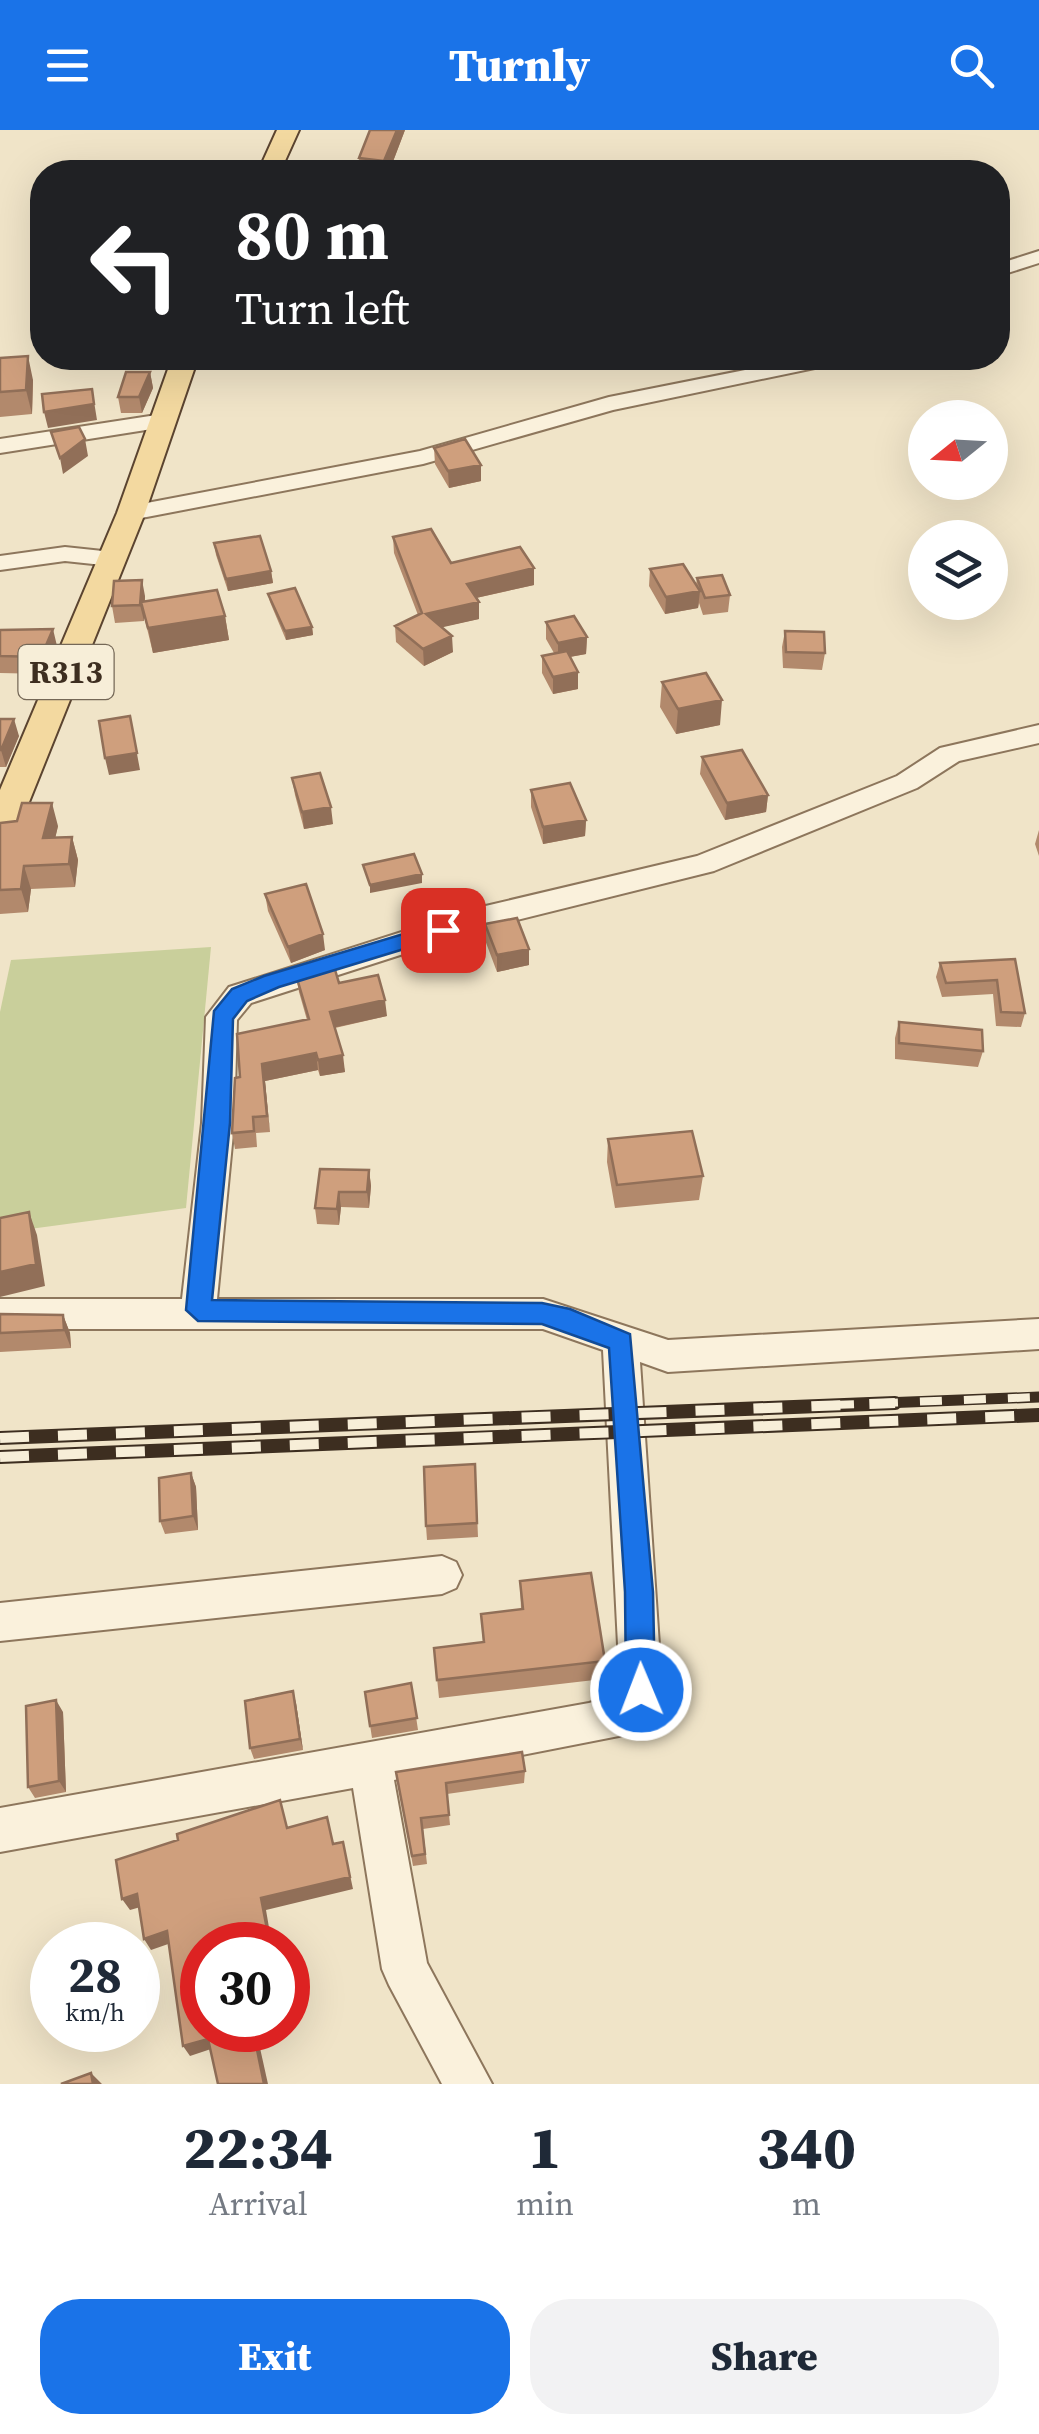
<!DOCTYPE html>
<style>
:root{--surface:#fff;--page:#f2f2f3;--text:#1f2937;--muted:#747a83;--accent:#1a73e8}
body{margin:0;font-family:"Source Serif 4",serif;background:var(--page);color:var(--text);height:100vh;display:flex;flex-direction:column;font-size:38px;white-space:nowrap}
*{box-sizing:border-box;margin:0}
p{font-size:32px;color:var(--muted)}
.icon{flex:none;width:55px;height:55px;fill:none;stroke:currentColor;stroke-width:2;stroke-linecap:round;stroke-linejoin:round}
.map{position:relative;height:1954px;overflow:hidden}
.drawer{display:flex;flex-direction:column;background:var(--surface);flex:1}
.drawer>*{flex:none}
.top-card{position:absolute;left:30px;top:30px;width:980px;height:210px;border-radius:40px;box-shadow:0 10px 40px #0002;background:#202124;color:#fff;overflow:hidden}
.needle{width:65px;rotate:252deg}
.buttons{position:absolute;left:908px;top:270px;display:grid;gap:20px}
.buttons a{display:grid;place-items:center;width:100px;height:100px;border-radius:50%;background:var(--surface);box-shadow:0 10px 40px #0002;font-size:50px}
.speed{position:absolute;left:30px;top:1792px;display:flex;gap:20px;font-size:50px;font-weight:700;text-align:center}
.speed>*{display:grid;place-content:center;width:130px;height:130px;border-radius:50%;background:var(--surface);box-shadow:0 10px 40px #0002;line-height:1}
.speed small{font-size:25px;font-weight:400}
.speed .limit{border:15px solid #d22;background:#fff;color:#111}
.pin{position:absolute;display:grid;place-items:center;width:85px;height:85px;color:#fff;margin:-42px;border-radius:20px;box-shadow:0 5px 15px #0006}
.me{position:absolute;width:110px;margin:-55px;rotate:359deg;stroke-linejoin:round;filter:drop-shadow(0 0 8px #0008)}
.turn{display:flex;align-items:center;gap:35px;height:210px;padding:0 40px;font-size:45px}
.turn .icon{width:130px;height:130px;stroke-width:2.5}
.turn b{display:block;font-size:70px;line-height:85px}
.eta{display:flex;justify-content:space-evenly;align-items:center;height:170px;text-align:center}
.eta b{font-size:60px;font-weight:800;line-height:70px}
.button{display:flex;gap:20px;margin-top:auto;padding:20px 40px}
.button a{flex:1;height:115px;border-radius:40px;background:var(--accent);color:#fff;font-size:40px;font-weight:800;line-height:115px;text-align:center}
.button a+a{background:var(--page);color:var(--text)}
header{display:flex;justify-content:space-between;align-items:center;height:130px;padding:0 40px;background:var(--accent);color:#fff;font-size:45px;font-weight:800}
.map>svg:first-child{display:block}
.green{fill:#c9cf9b}
.lines{fill:none;stroke-linecap:round;stroke-linejoin:round}
.minor-casing{stroke:#8d765c;stroke-width:4}
.major-casing{stroke:#5b4430;stroke-width:4}
.minor{fill:#faf1dc;fill-rule:evenodd}
.major{fill:#f3d9a0;fill-rule:evenodd}
.rail-far1-casing{stroke:#3d2e20;stroke-width:11}
.rail-casing{stroke:#3d2e20;stroke-width:14}
.rail-far1{stroke:#f7eed8;stroke-width:8;stroke-dasharray:22;stroke-linecap:butt}
.rail{stroke:#f7eed8;stroke-width:10;stroke-dasharray:29;stroke-linecap:butt}
.wall{fill:#b2896c}
.shaded-wall{fill:#916f58}
.building{fill:#cf9f7d;stroke:#916f58;stroke-width:2.5}
.route{fill:#1a73e8;stroke:#114b97;stroke-width:2.5}
.labels{text-anchor:middle;dominant-baseline:central;stroke-width:9;stroke-linejoin:round;paint-order:stroke}
.shield{fill:#f7eed8;stroke:#756857;stroke-width:2.5}
.shield-label{font-size:32px;font-weight:bold;fill:#3d2e20}
</style>
<header><svg class="icon" aria-label="menu" viewBox="0 0 24 24"><path d="M4 6h16M4 12h16M4 18h16"/></svg>Turnly<svg class="icon" aria-label="search" viewBox="0 0 24 24"><circle cx="10" cy="10" r="6"/><path d="M15 15l6 6"/></svg></header>
<div class="map">
<svg width="1039" height="1954" viewBox="0 0 1039 1954">
<rect width="100%" height="100%" fill="#f0e4c8"/>
<!-- green -->
<path class="green" d="M211,817L186,1078L0,1103V882L11,830Z"/>
<g class="lines">
<defs>
<path id="minor" d="M1039,121V133L998,146V134Z
M805,228H845L834,234L613,280L423,334L131,390L119,383L131,376L420,321L609,267Z
M163,284L174,291L171,296L0,323V309Z
M65,417L112,422L124,429L112,436L65,431L0,440V426Z
M1039,595V613L959,631L917,658L714,741L481,799L251,873L237,890L234,993L217,1169H543L668,1210L1039,1189V1219L668,1242L640,1232L662,1560C653,1580 644,1596 624,1605L394,1650L427,1833L492,1954H442L389,1855L382,1839L353,1658L0,1722V1678L589,1573L611,1567L620,1554L603,1220L543,1199H0V1169H182L202,993L206,887L229,857L477,778L697,726L897,646L940,618Z
M442,1426L456,1432L462,1445L456,1458L442,1464L0,1511V1473Z"/>
<path id="major" d="M277,0H299L280,42H258Z
M172,228H198L145,383L17,702L12,710L0,714V660L117,383Z"/>
</defs>
<!-- minor casing -->
<use href="#minor" class="minor-casing"/>
<!-- major casing -->
<use href="#major" class="major-casing"/>
<!-- minor -->
<use href="#minor" class="minor"/>
<!-- major -->
<use href="#major" class="major"/>
<defs>
<path id="rail-far1" d="M832,1275L1039,1267"/>
<path id="rail" d="M0,1308L895,1273
M0,1327L1039,1285"/>
</defs>
<!-- rail-far1 casing -->
<use href="#rail-far1" class="rail-far1-casing"/>
<!-- rail casing -->
<use href="#rail" class="rail-casing"/>
<!-- rail-far1 -->
<use href="#rail-far1" class="rail-far1"/>
<!-- rail -->
<use href="#rail" class="rail"/>
</g>
<!-- wall -->
<path class="wall" d="M370,0H405L389,42H360L359,28Z
M0,228L33,250L32,284L0,287Z
M150,242L153,258L142,283H121L118,267Z
M434,318L481,335V351L449,358L435,334Z
M393,407L451,433L534,455L476,468L479,472V489L441,497L453,522L424,536L396,512L395,496L418,485L394,423Z
M214,413L271,441L273,453L228,461L216,425Z
M650,439L696,455L697,448L730,465L728,482L703,485L699,473L698,478L665,484L649,456Z
M268,464L312,497L313,505L286,510L270,472Z
M145,466V471L225,486L229,510L153,523L144,486V491L115,493L112,476Z
M546,492L587,507L586,524L570,527L578,559L553,564L542,543V526L554,523L546,509Z
M0,500L57,516L45,544L0,543Z
M785,501L825,523L822,540L783,538L782,517Z
M662,552L720,595L676,604L660,577Z
M0,589L19,606L6,637H0Z
M702,627L768,665L766,682L725,690L700,644Z
M292,648L333,694L304,699L295,665Z
M531,660L586,690L585,706L543,714L531,677Z
M0,693L58,696L55,708L72,707L78,730L75,757L31,759L28,782L0,784Z
M1039,700V726L1035,714Z
M265,764L325,820L291,833L268,781Z
M485,794L529,819V835L497,842L485,810Z
M1015,829L1025,883L1021,897L996,896L993,864L942,867L936,847L940,833Z
M296,845L339,853L387,886L335,898L345,942L320,946L318,940L265,951L270,1002L256,1003L257,1017L235,1019L232,1003L240,947L307,890L299,862Z
M899,892L983,921L978,937L895,929V908Z
M608,1009L703,1046L699,1070L615,1078L607,1032Z
M369,1040L371,1056L369,1078L341,1077L339,1095L317,1094L315,1078Z
M0,1184L63,1185L70,1203L71,1218L0,1222Z
M475,1334L478,1407L427,1410L426,1396Z
M191,1343L196,1357L198,1400L165,1404L160,1391Z
M520,1451L605,1531L603,1549L439,1568L434,1518L483,1512L481,1484L521,1479Z
M411,1553L418,1600L372,1608L365,1562Z
M296,1573L303,1620L254,1629L250,1618Z
M63,1582L66,1662L35,1668L28,1657Z
M525,1641L524,1653L447,1664L450,1695L423,1699L427,1734L413,1736L396,1642Z"/>
<!-- shaded-wall -->
<path class="shaded-wall" d="M397,0H405L389,42H385L384,31Z
M28,226L33,250L32,284L26,260Z
M150,242L153,258L142,283L139,267Z
M92,259L97,290L48,298L44,282Z
M85,309L88,326L63,344L60,328Z
M481,335V351L449,358L448,341Z
M534,438V455L467,470V454Z
M271,441L273,453L228,461L226,449Z
M142,450L145,466L144,491L140,475Z
M700,461L698,478L665,484L666,467Z
M479,472V489L426,501V484Z
M225,486L229,510L153,523L148,498Z
M312,497L313,505L286,510L285,501Z
M53,499L57,516L45,544L41,527Z
M452,506L453,522L424,536L423,519Z
M587,507L586,524L558,529V513Z
M578,542V559L553,564V547Z
M722,570L720,595L676,604L678,579Z
M130,586L140,640L109,645L105,628Z
M14,589L19,606L6,637L1,620Z
M768,665L766,682L725,690L727,673Z
M52,673L58,696L50,731L43,708Z
M331,677L333,694L304,699L302,682Z
M586,690L585,706L543,714V697Z
M72,707L78,730L75,757L69,734Z
M24,736L31,759L28,782L21,759Z
M422,744V753L370,763V755Z
M323,804L325,820L291,833L288,817Z
M529,819V835L497,842V825Z
M385,870L387,886L332,898L330,882Z
M316,923L318,940L265,951L270,1002L262,934Z
M343,925L345,942L320,946L318,930Z
M369,1040L371,1056L369,1078L367,1062Z
M339,1062L341,1077L339,1095L337,1079Z
M29,1082L37,1105L45,1156L0,1167V1142Z
M63,1185L70,1203L71,1218L64,1200Z
M191,1343L196,1357L198,1400L193,1386Z
M293,1561L296,1573L303,1620L300,1609Z
M56,1570L63,1582L66,1662L59,1651Z
M343,1712L353,1759L266,1780L272,1815H270L261,1768Z
M137,1764L144,1776L130,1780L122,1769Z
M167,1801L174,1812L151,1820L144,1809Z
M253,1900H256L268,1954H264Z
M208,1909L214,1918L190,1926L183,1916Z
M91,1943L102,1954H93Z"/>
<!-- building -->
<path class="building" d="M370,0H397L384,31L359,28Z
M28,226L26,260L0,262V228Z
M126,242H150L139,267H118Z
M92,259L94,274L44,282L42,264Z
M79,297L85,309L60,328L51,302Z
M465,309L481,335L448,341L434,318Z
M431,399L451,433L520,417L534,438L467,454L479,472L426,484L452,506L423,519L395,496L422,483L393,407Z
M260,406L271,441L226,449L214,413Z
M683,434L700,461L666,467L650,439Z
M722,445L730,465L705,468L697,448Z
M142,450L140,475L112,476L114,451Z
M295,458L312,497L285,501L268,464Z
M217,460L225,486L148,498L141,472Z
M574,486L587,507L558,513L546,492Z
M53,499L41,527L0,526V500Z
M785,501L824,502L825,523L786,522Z
M567,521L578,542L553,547L542,526Z
M706,543L722,570L678,579L662,552Z
M130,586L137,623L105,628L99,591Z
M0,589H14L1,620H0Z
M742,620L768,665L727,673L702,627Z
M320,643L331,677L302,682L292,648Z
M570,653L586,690L543,697L531,660Z
M22,673H52L43,708L72,707L69,734L24,736L21,759L0,760V693L17,691Z
M414,724L422,744L370,755L363,735Z
M306,754L323,804L288,817L265,764Z
M517,788L529,819L497,825L485,794Z
M1015,829L1025,883L1001,882L997,850L946,853L940,833Z
M333,833L339,853L378,845L385,870L330,882L343,925L318,930L316,923L262,934L267,986L253,987L254,1001L232,1003L235,948L240,947L237,904L309,889L296,845Z
M899,892L982,900L983,921L899,913Z
M692,1001L703,1046L617,1055L608,1009Z
M320,1039L369,1040L367,1062H339L337,1079L315,1078Z
M29,1082L36,1134L0,1142V1088Z
M0,1184L63,1185L64,1200L0,1203Z
M475,1334L477,1393L426,1396L424,1337Z
M191,1343L193,1386L160,1391L159,1348Z
M591,1443L605,1531L437,1550L434,1518L484,1512L481,1484L523,1479L520,1451Z
M411,1553L417,1588L370,1596L365,1562Z
M293,1561L300,1609L250,1618L245,1571Z
M56,1570L59,1651L28,1657L26,1576Z
M522,1622L525,1641L446,1653L449,1685L421,1688L425,1724L412,1726L396,1642Z
M280,1670L287,1698L327,1687L333,1714L343,1712L350,1747L261,1768L270,1815H202V1900H253L264,1954H218L208,1909L183,1916L167,1801L144,1809L137,1764L122,1769L116,1730L178,1710L177,1704Z
M91,1943L93,1954H61Z"/>
<!-- route -->
<path class="route" d="M443,792L450,794V805L279,857L247,871L233,889L230,993L212,1170L542,1173L570,1179L630,1204L653,1462L655,1560L651,1570L641,1575L631,1570L626,1560L625,1462L609,1218L542,1194L198,1191L186,1180L214,881L232,859L264,846Z"/>
<g class="labels">
<!-- shield labels -->
<rect class="shield" x="18.5" y="515" width="95" height="54" rx="8"/>
<g class="shield-label">
<text x="66" y="542">R313</text>
</g>
</g>
</svg>
<div class="buttons">
<a><svg class="needle" viewBox="-14 -14 28 28"><path d="M0-13l5 13h-10z" fill="#e53935"/><path d="M0 13l5-13h-10z" fill="#747a83"/></svg></a>
<a><svg class="icon" aria-label="layers" viewBox="0 0 24 24"><path d="M12 4l9 5-9 5-9-5zM3 14l9 5 9-5"/></svg></a>
</div>
<div class="speed"><div>28<small>km/h</small></div><div class="limit">30</div></div>
<div class="pin" style="left:443px;top:800px;background:#d93025"><svg class="icon" aria-label="arrive" viewBox="0 0 24 24"><path d="M6 21V4h12l-3 4 3 4H6"/></svg></div>
<svg class="me" style="left:641px;top:1560px" viewBox="-20 -20 40 40"><circle r="17" fill="#1a73e8" stroke="#fff" stroke-width="3"/><path d="M0-11L8 9 0 5-8 9z" fill="#fff"/></svg>
<div class="top-card">
<div class="turn"><svg class="icon" aria-label="left" viewBox="0 0 24 24"><path d="M17 20v-9H6M10 6l-5 5 5 5"/></svg><div><b>80 m</b>Turn left</div></div>
</div>
</div>
<section class="drawer">
<div class="eta">
<div><b>22:34</b><p>Arrival</p></div>
<div><b>1</b><p>min</p></div>
<div><b>340</b><p>m</p></div>
</div>
<div class="button"><a>Exit</a><a>Share</a></div>
</section>
